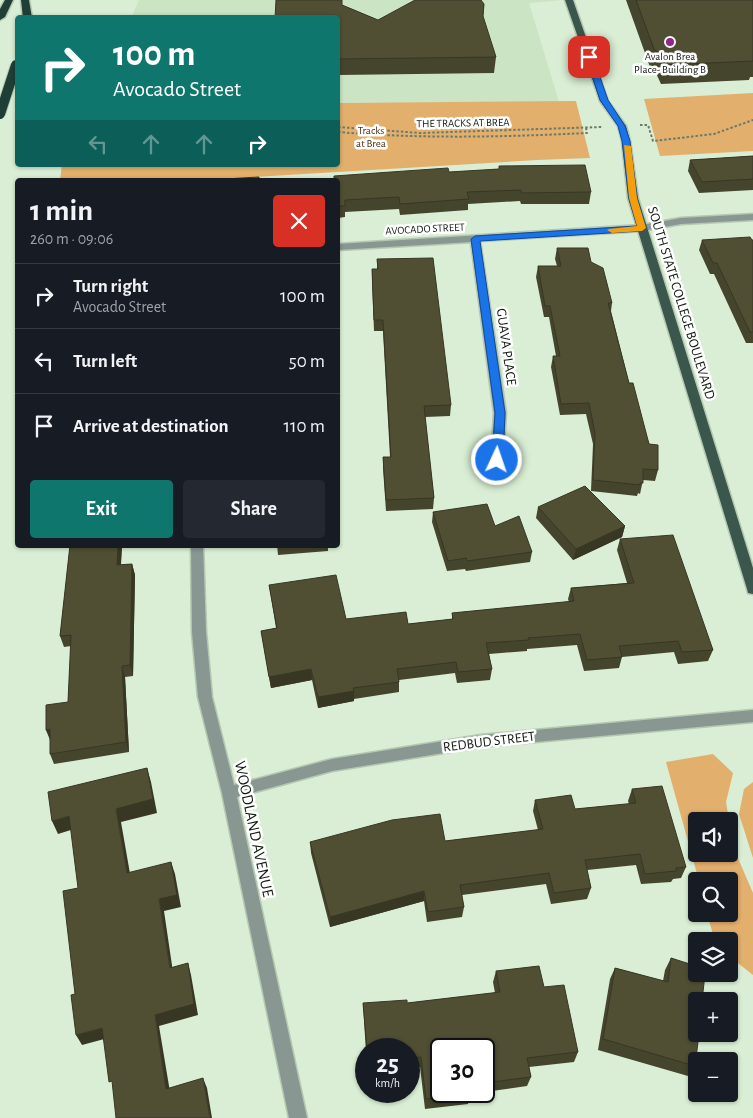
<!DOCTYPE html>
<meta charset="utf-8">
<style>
:root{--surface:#171b24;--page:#242831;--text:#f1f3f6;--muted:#9ea1a6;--line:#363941;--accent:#0f766e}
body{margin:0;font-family:"Alegreya Sans",sans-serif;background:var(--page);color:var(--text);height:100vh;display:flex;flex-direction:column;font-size:19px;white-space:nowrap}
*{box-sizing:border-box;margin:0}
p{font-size:16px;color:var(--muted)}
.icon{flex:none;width:28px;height:28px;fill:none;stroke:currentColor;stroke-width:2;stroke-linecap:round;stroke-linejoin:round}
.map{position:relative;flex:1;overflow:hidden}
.sheet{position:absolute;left:15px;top:178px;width:325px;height:370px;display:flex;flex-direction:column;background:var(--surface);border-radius:5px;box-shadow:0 1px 4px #0004}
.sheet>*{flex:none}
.top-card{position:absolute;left:15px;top:15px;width:325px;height:152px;border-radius:5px;box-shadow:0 1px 4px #0004;background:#0f766e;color:#fff;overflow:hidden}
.buttons{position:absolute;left:688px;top:812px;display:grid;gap:10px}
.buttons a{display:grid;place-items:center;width:50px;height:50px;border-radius:5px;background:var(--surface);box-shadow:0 1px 4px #0004;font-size:25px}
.speed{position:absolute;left:355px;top:1038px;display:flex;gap:10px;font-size:25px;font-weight:700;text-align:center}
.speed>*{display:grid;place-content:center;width:65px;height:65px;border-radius:50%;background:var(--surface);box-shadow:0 1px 4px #0004;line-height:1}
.speed small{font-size:12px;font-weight:400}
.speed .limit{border:2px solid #111;border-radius:8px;background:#fff;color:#111}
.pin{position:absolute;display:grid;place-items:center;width:42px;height:42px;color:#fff;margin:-21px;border-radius:10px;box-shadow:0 2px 8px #0006}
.me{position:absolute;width:55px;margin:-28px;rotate:3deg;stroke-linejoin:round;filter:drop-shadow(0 0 4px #0008)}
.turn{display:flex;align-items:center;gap:18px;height:105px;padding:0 15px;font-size:22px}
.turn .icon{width:65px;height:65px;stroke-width:2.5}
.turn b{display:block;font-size:35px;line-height:42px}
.lanes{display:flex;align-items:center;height:48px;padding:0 15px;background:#0003;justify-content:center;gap:25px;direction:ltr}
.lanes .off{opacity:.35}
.round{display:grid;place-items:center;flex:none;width:52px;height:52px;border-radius:5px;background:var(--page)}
.headline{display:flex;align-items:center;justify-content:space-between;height:85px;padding:0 15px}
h1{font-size:30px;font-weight:600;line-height:38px}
.cta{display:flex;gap:10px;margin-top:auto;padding:10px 15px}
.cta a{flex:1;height:58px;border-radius:5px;background:var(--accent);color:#fff;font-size:20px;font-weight:600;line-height:58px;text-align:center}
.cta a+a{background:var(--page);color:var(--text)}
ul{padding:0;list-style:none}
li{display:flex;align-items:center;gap:15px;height:65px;padding:0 15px;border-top:1px solid var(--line)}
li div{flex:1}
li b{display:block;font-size:19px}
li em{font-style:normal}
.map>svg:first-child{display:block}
.built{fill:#cbe4c4}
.green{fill:#e2af6d;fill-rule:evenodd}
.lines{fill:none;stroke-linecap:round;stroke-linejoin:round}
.minor-casing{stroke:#b5c8b1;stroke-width:3}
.major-casing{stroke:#b5c8b1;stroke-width:3}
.highway-casing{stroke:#b5c8b1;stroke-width:3}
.path{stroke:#6c7a69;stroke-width:2;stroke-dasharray:2.5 2;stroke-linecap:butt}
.minor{fill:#889792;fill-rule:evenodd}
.major{fill:#3b564d;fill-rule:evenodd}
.highway{fill:#1f3f36;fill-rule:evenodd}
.highway-bridge-casing{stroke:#b5c8b1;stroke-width:12;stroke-linecap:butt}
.highway-bridge{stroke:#1f3f36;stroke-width:10}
.wall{fill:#45442d;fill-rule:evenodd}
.shaded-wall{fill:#383724}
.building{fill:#504f34;stroke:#383724}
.route{fill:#1a73e8;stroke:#114b97}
.slow{fill:#f59e0b}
.poi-dot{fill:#912588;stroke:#fff;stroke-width:2}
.labels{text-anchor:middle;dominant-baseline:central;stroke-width:5;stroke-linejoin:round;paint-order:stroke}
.far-poi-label{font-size:11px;fill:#121a11;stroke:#fff}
.far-street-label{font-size:11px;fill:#121a11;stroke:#fff}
.far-park-label{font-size:11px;fill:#49310e;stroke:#fff}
.street-label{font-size:14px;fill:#121a11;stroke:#fff}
.near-street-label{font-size:16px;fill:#121a11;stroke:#fff}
</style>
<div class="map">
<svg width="753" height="1118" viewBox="0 0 753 1118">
<rect width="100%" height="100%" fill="#d9eed4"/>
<!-- built -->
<path class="built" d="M139,0H564L529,3L559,102L338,103V18H131Z"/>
<!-- green -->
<path class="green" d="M753,93V151L660,156L644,99Z
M576,101L590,158L537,160L206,180H60L62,165H338V103Z
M713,754L733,773L726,802L734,849L753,893V975L729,956V941H715L707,914H729V881H699L666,762ZM696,821H729V854H696Z
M753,782V858L739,814L744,789Z"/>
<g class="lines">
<defs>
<path id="minor" d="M753,214V220L681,224L642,231L480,241L506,413L503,460L497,464L491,460L494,413L471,242L338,250V244L642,225L681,218Z
M191,545H203L206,632L212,697L234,785L332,759L481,735L753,710V722L481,747L332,771L237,797L307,1118H289L222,793L198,697L192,632Z"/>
<path id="major" d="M565,0H573L608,101L626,126L630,141L638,198L753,568V594L748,593L747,589L628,198L622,141L618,126L600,101Z"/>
<path id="highway" d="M5,0H13L5,17L0,20V9Z
M21,0H29L32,18H23Z"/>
</defs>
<!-- minor casing -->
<use href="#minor" class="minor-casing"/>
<!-- major casing -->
<use href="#major" class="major-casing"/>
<!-- highway casing -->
<use href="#highway" class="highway-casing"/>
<!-- path -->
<path class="path" d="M640,125H648L653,141L714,134L753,120
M338,127L420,133L602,127
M338,132C421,139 504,137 587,133L586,128"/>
<!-- minor -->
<use href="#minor" class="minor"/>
<!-- major -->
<use href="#major" class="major"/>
<!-- highway -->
<use href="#highway" class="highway"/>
<defs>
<path id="highway-bridge" d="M0,114L16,65"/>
</defs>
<!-- highway-bridge casing -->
<use href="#highway-bridge" class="highway-bridge-casing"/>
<!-- highway-bridge -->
<use href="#highway-bridge" class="highway-bridge"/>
</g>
<!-- wall -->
<path class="wall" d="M626,0H753V77H750L749,80L661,84L655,71L650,67Z
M484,4L483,19L496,57L494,73L338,75V18L342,5L378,20Z
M753,156V190L699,193L688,171L690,160Z
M499,166L591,192L589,204H521L520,201L468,204V210L400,215L399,209L345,212V217L338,218V180L499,169Z
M702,240H753V343H746L714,274H710L699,250Z
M557,248L591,262L612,303L611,311L629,383L658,470L655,481L643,480L640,494L638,493L637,496L591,491L593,444L586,414L560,415L551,367L553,356H556L549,317H544L536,277L538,266H557L555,259Z
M377,259L451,405L450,416L425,417L434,498L433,509L386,511L383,468V457H390L383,331H374L372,280V269H377Z
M538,507L625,526L622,537L573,560L536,518Z
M433,512L495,526L532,552L530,562L466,571L465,569L447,571L432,522Z
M620,539L713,650L708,661L678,664L674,652L622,657L619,668L584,671L577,645L527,649V651L489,654L492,669L490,680L457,683L455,673L399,680V692L354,699V701L318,708L312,680L271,688L261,631L276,628L269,585L346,619L408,624L452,619V613L569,602L568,599L571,588L627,583L617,550Z
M70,545H122L121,565L132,564L135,575L133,676L125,677L129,752L54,764L50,754V738L46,730L68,702L71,646L64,647L60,636Z
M277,545H328V551L278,555Z
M632,789L686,867L681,878L673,879L671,882L641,884L636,865L587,870L591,888L587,899L551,904L546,884L462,895L464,907L462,917L427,922L424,901L330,927L311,853L310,842L445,841L538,830L533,811L535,800L575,809L629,804L628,801Z
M671,958L695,1066L688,1076L598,1050L610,979L615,968L663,981L665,970Z
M496,971L544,987L578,1052L574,1062L529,1067L531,1077L527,1086L470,1094L468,1104L425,1109L420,1067L409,1068V1049H366V1053L363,1003H407L495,993L493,982ZM484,1049V1091H441Z"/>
<!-- shaded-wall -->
<path class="shaded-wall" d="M625,526L622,537L573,560L576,549Z
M118,545H122L120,576L117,565Z
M132,564L135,575L133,676L130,665Z
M122,666L125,677L129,752L126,742Z
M311,669L312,680L271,688L269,677Z
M354,691V701L318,708V697Z
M50,729V740L46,730Z
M147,768L151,782L157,813L121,822L132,885L127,873L116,809Z
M69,816L74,829L58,834L52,821Z
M171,862L175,874L181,907L164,911L174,979L170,968L159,899Z
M424,891V901L330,927V917Z
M188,963L191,975L198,1015L159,1026L171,1098L166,1089L155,1015Z
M102,1028L108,1038L82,1045L76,1035Z
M203,1078L207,1088L212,1118H210Z"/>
<!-- building -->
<path class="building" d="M276,0H342V5L378,20L415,0H481L484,4L483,16L496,57L338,59V18H275Z
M636,0H753V61L664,65L659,53L654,49Z
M753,156V179L702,182L690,160Z
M585,165L591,192L522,193L521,190L467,192L469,199L400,204L399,197L345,200V206H338V180H334V176L448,168L449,172L499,169V166Z
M259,177V180H225V179Z
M750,237L752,240H753V332H750L717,263H713L702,240Z
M557,248H588L591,262L603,268L612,303H608L629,383H633L649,444L658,445V470L643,469V483H640V485L593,480L595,433L589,403L561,404L553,356H560L550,306H545L538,266H561Z
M433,258L451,405L424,406L434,498L386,500L383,457H391L383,320H374L372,269H378L377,259Z
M585,486L625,526L576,549L538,507Z
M487,504L495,526L519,516L532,552L467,561L466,558L448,561L433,512Z
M673,535L713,650L682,652L678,641L619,646L622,657L587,660L580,634L528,638L529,640L486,643L492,669L458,672L456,662L397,669L399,682L353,688L354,691L318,697L311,669L269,677L261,631L277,628L269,585L336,575L346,619L406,612L408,624L453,619L452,613L574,601L571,588L634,583L620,539Z
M70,545H118L117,565L132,564L130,665L122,666L126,742L50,754V729L46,730V705L68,702L71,635L60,636Z
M147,768L153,799L116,809L127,873L171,862L177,895L159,899L170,968L188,963L194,1004L155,1015L166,1089L203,1078L210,1118H116L112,1081L109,1082L102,1028L76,1035L71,995L75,994L63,891L78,888L69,816L52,821L48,792Z
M662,786L686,867L676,868V871L645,874L640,854L585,860L591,888L554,893L549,873L460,885L464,907L428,912L424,891L330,917L310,842L392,820L440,814L445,841L543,829L535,800L571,795L575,809L636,803L632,789Z
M671,958L696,966V974H705L702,1001H696V1034H699L695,1066L603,1039L615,968L668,982Z
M539,966L544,987L564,985L578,1052L527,1058L531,1077L484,1083V1049H441V1091H470V1095L426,1099L421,1057L409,1058V1049H367L363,1003L407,1000V1003L500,992L496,971Z"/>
<!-- route -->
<path class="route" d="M589,55L593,57L608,100L625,126L630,141L637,198L646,228L642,231L480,241L505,413L503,460L497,464L492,460L495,413L471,239L475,236L637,226L629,198L622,141L618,126L600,100L586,57Z"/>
<!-- slow -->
<path class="slow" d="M624,145L631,146L637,198L646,228L642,231L612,233L607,230L609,229L637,226L629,198Z"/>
<!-- markers -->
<circle class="poi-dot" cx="670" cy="42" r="5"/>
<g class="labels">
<!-- far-poi labels -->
<g class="far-poi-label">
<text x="670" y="56">Avalon Brea<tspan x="670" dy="13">Place- Building B</tspan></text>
</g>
<!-- far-street labels -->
<g class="far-street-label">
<text transform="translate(463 123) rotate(-1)">THE TRACKS AT BREA</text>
<text transform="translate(425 229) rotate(-3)">AVOCADO STREET</text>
</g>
<!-- far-park labels -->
<g class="far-park-label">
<text x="371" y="130">Tracks<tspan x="371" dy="13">at Brea</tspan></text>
</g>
<!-- street labels -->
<g class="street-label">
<text transform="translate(681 303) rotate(73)">SOUTH STATE COLLEGE BOULEVARD</text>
<text transform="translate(506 347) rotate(82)">GUAVA PLACE</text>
<text transform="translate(489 742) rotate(-7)">REDBUD STREET</text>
</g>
<!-- near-street labels -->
<g class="near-street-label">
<text transform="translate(254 829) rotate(78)">WOODLAND AVENUE</text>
</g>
</g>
</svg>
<div class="buttons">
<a><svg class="icon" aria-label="sound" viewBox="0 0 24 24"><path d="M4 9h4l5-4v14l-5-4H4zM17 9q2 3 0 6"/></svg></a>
<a><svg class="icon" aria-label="search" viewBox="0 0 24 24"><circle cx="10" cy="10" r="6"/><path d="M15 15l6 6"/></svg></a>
<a><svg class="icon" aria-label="layers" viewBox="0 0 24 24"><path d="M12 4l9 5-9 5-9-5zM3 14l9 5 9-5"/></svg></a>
<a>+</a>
<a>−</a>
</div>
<div class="speed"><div>25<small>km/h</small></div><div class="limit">30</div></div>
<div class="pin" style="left:589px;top:57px;background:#d93025"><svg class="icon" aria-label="arrive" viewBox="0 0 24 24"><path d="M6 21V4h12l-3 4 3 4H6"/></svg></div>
<svg class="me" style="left:497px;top:460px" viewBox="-20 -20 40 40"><circle r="17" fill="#1a73e8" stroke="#fff" stroke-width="3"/><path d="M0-11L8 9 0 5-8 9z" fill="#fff"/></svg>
<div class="top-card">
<div class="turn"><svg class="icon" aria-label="right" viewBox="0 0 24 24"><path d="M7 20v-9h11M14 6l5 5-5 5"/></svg><div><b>100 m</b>Avocado Street</div></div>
<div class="lanes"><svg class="icon off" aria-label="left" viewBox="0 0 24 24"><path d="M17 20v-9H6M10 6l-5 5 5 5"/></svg><svg class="icon off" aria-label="ahead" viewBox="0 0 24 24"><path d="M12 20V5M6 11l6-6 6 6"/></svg><svg class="icon off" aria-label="ahead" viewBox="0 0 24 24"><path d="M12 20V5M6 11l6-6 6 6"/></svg><svg class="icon" aria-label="right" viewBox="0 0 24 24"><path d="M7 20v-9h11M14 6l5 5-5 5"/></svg></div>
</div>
<section class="sheet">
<div class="headline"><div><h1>1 min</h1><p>260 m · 09:06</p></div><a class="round" style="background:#d93025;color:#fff"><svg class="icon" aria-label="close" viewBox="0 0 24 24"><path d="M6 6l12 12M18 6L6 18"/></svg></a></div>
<ul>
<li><svg class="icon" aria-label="right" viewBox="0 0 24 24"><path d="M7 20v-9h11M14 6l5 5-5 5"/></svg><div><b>Turn right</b><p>Avocado Street</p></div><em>100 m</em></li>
<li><svg class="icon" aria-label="left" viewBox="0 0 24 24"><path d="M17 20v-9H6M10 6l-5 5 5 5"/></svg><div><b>Turn left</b></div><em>50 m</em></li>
<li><svg class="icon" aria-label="arrive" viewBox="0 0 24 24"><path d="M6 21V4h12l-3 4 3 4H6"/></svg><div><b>Arrive at destination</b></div><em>110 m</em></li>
</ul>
<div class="cta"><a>Exit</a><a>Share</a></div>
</section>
</div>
